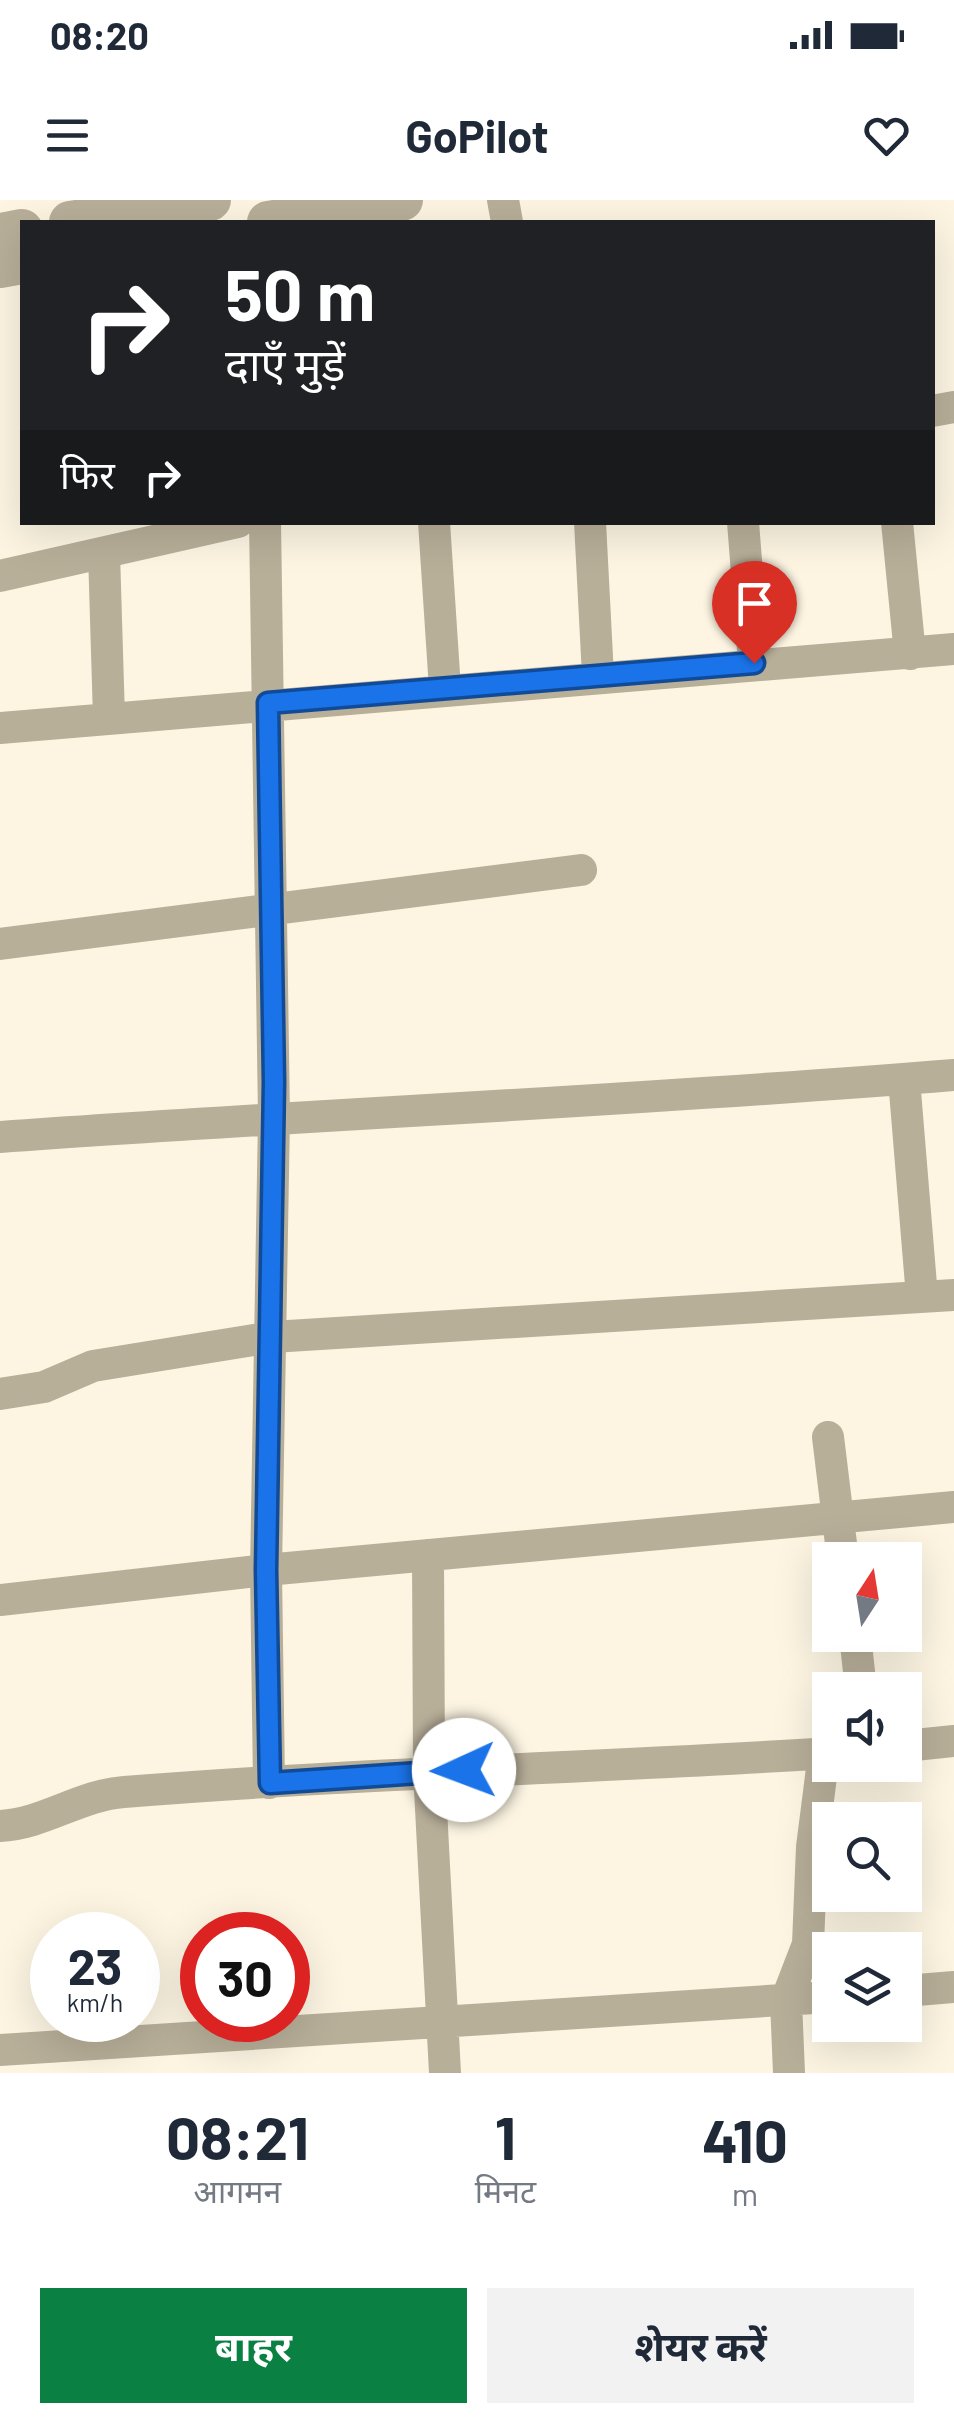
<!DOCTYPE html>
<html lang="hi">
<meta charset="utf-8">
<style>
:root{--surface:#fff;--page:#f2f2f3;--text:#1f2937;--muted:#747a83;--accent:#0b8043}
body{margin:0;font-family:Barlow,"Noto Sans Devanagari",sans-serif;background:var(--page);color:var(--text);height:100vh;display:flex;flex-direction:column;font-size:38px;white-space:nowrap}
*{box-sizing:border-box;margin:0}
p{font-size:32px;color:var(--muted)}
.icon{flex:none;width:55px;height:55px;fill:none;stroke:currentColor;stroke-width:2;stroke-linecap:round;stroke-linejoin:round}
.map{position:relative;height:1873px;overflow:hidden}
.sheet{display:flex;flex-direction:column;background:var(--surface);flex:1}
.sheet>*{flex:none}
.banner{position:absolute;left:20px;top:20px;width:915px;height:305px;border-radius:0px;box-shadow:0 10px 40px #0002;background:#202124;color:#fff;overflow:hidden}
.needle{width:65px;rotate:12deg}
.fabs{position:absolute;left:812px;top:1342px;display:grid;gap:20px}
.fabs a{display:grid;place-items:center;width:110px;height:110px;border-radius:0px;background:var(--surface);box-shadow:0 10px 40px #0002;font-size:50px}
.speed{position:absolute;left:30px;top:1712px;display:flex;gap:20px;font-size:50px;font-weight:700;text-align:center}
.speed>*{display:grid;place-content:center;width:130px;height:130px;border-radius:50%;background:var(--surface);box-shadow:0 10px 40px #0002;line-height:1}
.speed small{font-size:25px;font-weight:400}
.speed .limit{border:15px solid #d22;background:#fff;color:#111}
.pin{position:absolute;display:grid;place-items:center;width:85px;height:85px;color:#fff;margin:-102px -42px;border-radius:50% 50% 50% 0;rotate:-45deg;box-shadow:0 0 10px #0007}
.pin .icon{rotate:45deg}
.me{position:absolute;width:110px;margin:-55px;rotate:268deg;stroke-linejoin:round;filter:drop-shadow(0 0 8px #0008)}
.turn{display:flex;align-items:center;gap:35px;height:210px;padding:0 40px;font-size:45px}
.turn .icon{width:130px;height:130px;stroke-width:2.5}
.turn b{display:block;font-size:70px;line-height:85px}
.then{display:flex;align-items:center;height:95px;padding:0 40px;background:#0003;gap:20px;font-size:38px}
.eta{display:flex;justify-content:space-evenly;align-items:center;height:170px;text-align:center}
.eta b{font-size:60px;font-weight:700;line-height:70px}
.primary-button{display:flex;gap:20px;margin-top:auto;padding:20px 40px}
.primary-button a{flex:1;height:115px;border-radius:0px;background:var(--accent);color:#fff;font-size:40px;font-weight:700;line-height:115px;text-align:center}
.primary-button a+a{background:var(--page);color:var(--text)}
.status{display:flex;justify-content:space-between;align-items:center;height:70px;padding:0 50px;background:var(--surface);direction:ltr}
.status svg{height:28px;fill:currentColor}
header{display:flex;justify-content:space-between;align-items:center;height:130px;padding:0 40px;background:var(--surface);font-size:45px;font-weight:700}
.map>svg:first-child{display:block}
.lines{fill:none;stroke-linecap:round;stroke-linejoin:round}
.minor{stroke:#b8af99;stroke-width:32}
.tertiary{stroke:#b8af99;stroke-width:42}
.route-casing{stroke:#114b97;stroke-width:25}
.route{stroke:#1a73e8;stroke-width:18}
</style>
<div class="status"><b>08:20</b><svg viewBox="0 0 49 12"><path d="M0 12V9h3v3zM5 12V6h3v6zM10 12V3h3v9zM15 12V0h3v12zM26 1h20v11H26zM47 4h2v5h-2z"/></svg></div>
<header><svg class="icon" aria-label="menu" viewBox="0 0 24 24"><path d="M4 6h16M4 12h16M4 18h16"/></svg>GoPilot<svg class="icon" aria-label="heart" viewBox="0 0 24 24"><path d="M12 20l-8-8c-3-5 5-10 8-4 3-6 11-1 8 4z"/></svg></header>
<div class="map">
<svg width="954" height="1873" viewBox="0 0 954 1873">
<rect width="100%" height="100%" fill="#fdf5e2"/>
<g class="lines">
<!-- minor -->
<path class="minor" d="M503,0L507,22
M932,211L954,207
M265,322L274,917L266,1370L269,1583
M434,322L445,489
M590,322L598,476
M743,322L754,463
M897,322L910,454
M104,353L109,518
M0,376L238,322
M0,528L954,449
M0,744L581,670
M904,879L922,1097
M0,937C318,914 636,901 954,875
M0,1194L44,1187L93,1166L272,1137L954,1095
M828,1237L843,1360
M428,1355L429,1571L445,1873
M0,1400L266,1370L954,1307
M855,1435L861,1490
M905,1546L954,1541
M0,1626C44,1624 80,1595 124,1592C359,1573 595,1568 830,1553
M905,1791L954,1787
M0,1850L830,1797
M789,1873L786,1801L808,1744L812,1647L824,1553"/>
<!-- tertiary -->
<path class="tertiary" d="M70,22L210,0
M268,22L402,0
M0,34L22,30
M0,67L22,63"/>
</g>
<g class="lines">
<defs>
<path id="route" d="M464,1570L270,1583L266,1370L274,882L268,503L754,463"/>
</defs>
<!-- route casing -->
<use href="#route" class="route-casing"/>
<!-- route -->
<use href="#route" class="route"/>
</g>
</svg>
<div class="fabs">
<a><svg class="needle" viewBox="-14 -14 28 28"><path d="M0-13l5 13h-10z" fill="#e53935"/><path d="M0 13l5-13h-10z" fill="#747a83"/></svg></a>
<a><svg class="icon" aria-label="sound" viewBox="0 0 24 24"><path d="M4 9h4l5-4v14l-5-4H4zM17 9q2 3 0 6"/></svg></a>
<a><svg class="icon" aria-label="search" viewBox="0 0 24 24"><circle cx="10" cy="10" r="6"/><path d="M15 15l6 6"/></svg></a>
<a><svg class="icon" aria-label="layers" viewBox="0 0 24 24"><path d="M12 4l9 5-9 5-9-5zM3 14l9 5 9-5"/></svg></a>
</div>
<div class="speed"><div>23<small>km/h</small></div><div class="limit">30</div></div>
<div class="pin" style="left:754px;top:463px;background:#d93025"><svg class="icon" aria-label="arrive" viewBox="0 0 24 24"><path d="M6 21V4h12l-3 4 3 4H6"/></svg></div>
<svg class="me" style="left:464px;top:1570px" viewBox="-20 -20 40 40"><circle r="19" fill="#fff"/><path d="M0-13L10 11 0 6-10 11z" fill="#1a73e8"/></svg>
<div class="banner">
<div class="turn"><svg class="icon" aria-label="right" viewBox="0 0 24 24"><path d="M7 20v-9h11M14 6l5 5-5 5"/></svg><div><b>50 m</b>दाएँ मुड़ें</div></div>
<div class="then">फिर<svg class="icon" aria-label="right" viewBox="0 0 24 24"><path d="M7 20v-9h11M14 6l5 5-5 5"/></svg></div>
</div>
</div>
<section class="sheet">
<div class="eta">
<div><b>08:21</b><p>आगमन</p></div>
<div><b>1</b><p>मिनट</p></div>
<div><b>410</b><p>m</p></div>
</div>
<div class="primary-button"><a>बाहर</a><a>शेयर करें</a></div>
</section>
